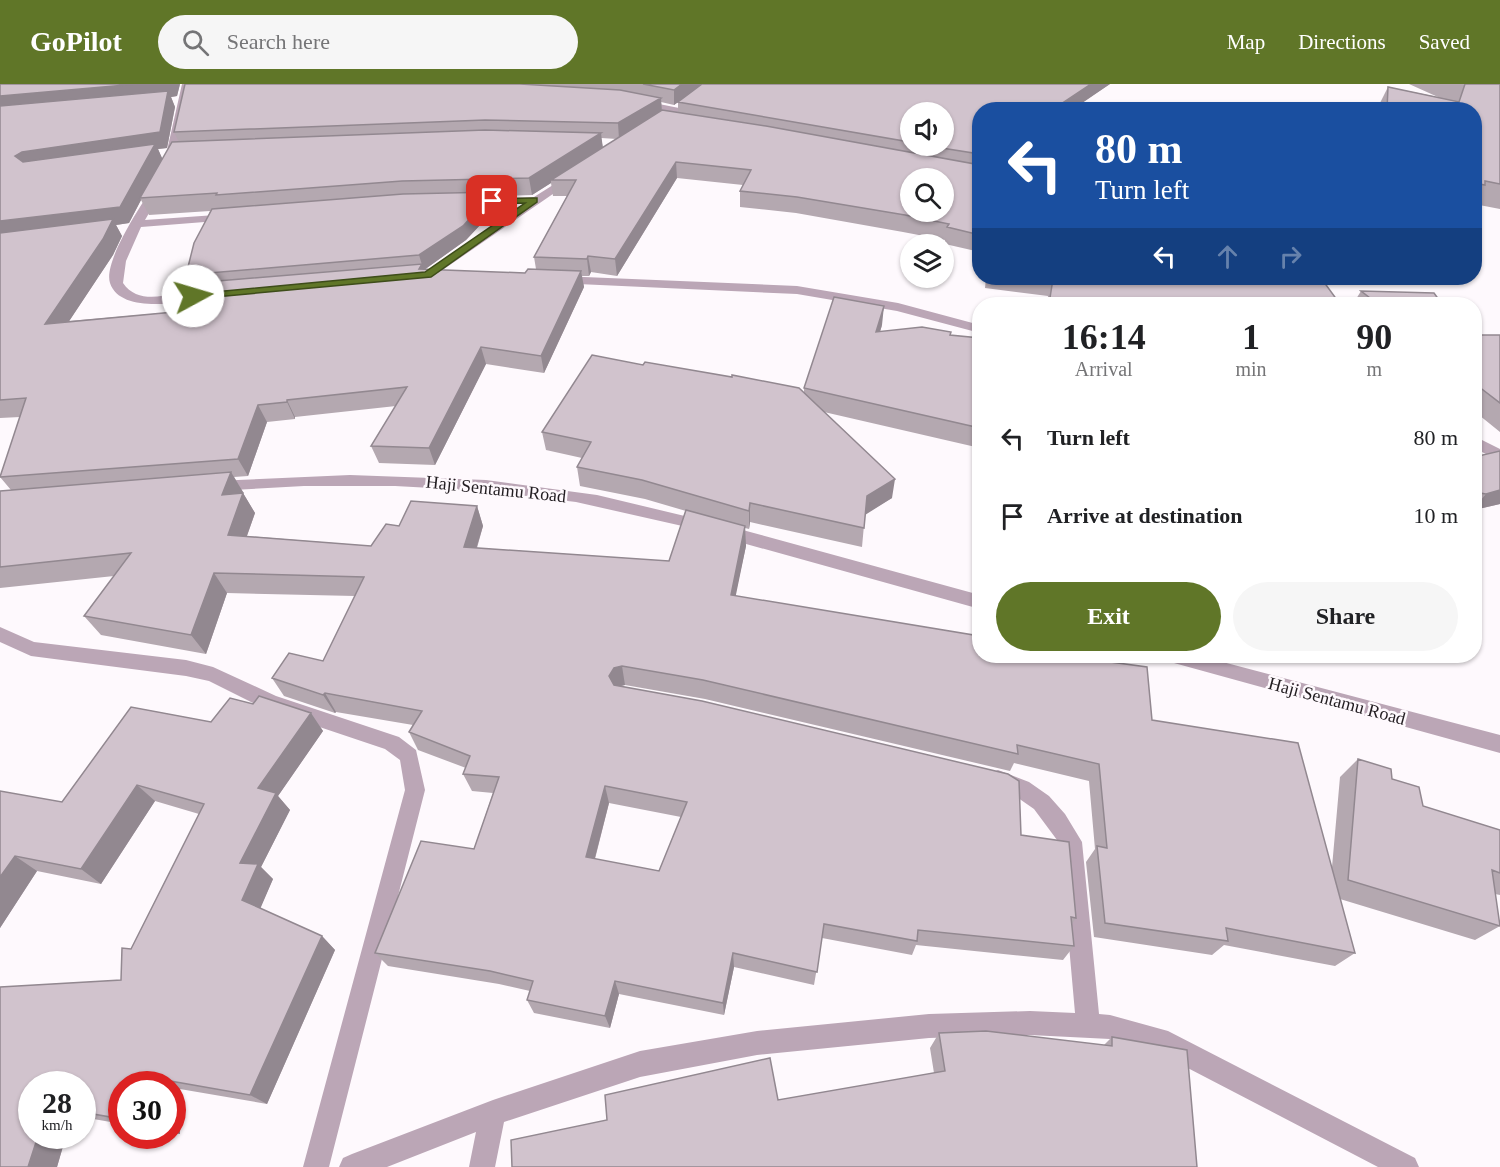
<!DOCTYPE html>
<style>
:root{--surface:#fff;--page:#f6f6f6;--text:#202124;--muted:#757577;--accent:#607628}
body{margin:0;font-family:Georgia,serif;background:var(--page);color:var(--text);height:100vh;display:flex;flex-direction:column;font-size:22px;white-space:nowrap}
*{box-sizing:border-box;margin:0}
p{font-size:20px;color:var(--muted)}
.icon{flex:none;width:33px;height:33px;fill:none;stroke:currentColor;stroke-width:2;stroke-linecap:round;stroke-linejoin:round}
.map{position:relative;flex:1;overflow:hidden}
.details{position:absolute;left:972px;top:213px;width:510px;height:366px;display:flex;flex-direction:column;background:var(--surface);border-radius:24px;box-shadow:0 2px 4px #0004}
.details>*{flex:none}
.hud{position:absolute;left:972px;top:18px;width:510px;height:183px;border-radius:24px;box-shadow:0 2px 4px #0004;background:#1a4fa0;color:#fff;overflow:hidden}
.buttons{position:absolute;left:900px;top:18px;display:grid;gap:12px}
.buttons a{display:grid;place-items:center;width:54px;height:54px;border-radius:50%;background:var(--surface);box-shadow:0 2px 4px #0004;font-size:30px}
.speed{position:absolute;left:18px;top:987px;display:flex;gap:12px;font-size:30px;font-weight:700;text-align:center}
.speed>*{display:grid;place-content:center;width:78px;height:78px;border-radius:50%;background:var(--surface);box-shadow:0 2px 4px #0004;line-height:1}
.speed small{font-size:15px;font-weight:400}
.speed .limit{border:9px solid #d22;background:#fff;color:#111}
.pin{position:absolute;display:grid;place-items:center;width:51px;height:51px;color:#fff;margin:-26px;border-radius:12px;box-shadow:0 3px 9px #0006}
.me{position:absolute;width:66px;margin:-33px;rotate:84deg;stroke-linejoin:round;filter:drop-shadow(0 0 4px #0008)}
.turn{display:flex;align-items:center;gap:21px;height:126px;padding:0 24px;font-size:27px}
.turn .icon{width:78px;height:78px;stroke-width:2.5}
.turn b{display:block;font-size:42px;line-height:51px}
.lanes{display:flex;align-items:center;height:57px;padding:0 24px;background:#0003;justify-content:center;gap:30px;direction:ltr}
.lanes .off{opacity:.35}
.eta{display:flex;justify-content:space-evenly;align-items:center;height:102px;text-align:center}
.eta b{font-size:36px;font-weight:600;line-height:42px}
.cta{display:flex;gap:12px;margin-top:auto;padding:12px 24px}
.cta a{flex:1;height:69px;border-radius:36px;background:var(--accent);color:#fff;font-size:24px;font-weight:600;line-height:69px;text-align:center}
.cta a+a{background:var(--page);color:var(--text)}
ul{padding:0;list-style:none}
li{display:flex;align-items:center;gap:18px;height:78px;padding:0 24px}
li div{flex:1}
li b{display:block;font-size:22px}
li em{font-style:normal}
header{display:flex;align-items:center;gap:36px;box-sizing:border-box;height:84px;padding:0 30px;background:var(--accent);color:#fff}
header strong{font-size:28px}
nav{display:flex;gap:33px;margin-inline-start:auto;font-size:21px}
.search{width:420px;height:54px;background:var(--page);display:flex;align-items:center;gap:15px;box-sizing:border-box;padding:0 21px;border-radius:33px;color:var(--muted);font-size:22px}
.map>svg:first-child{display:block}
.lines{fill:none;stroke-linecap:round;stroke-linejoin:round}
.street{fill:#bba6b6;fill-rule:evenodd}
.wall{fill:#b4a8b0;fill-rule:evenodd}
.shaded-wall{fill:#928890}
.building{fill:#d1c3cd;stroke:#928890;stroke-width:1.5;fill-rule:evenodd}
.route{fill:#607628;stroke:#3e4d1a;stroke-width:1.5}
.labels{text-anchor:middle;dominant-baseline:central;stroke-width:5;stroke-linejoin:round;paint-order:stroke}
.street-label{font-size:18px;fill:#221d21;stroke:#fef9fd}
</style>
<header>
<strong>GoPilot</strong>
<div class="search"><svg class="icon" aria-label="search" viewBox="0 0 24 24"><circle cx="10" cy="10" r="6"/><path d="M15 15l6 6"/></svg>Search here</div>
<nav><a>Map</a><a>Directions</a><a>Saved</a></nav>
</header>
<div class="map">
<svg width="1500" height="1083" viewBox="0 0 1500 1083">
<rect width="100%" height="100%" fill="#fef9fd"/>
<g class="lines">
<!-- street -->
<path class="street" d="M182,0H192L174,80L169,83L164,80Z
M639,16L679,24L684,27L679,30L636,21V17Z
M572,89L577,92L576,94L431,194H423L421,191L524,120L473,121L467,118L469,116L534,113Z
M157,102L163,105L145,136L230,130L236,133L230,136L141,143L126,177L123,199C144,230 191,197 206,211L204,214C181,219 120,230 110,199C103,178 141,121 153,103Z
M560,192L797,202L898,219L980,241V249L897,227L797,210L556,199L554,196Z
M1474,352L1500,365V377L1474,364Z
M350,391L486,396L597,411L739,445L980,511V525L678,441L576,418L486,407L395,402H304L214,407L208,406L206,402L208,398L214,397Z
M0,543L34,558L186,576L213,583L276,612L399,653L416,666L425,706L329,1083H303L405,706L400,676L385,665L263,624L209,597L186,592L31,572L0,558Z
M1165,572H1200L1500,651V669L1174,579L1167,577Z
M998,686L1029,698L1049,712L1065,730L1082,758L1099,930L1110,931L1168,947L1415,1074L1419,1083H1378L1155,967L1110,955L1030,951L929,954L757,971L640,993L504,1038L495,1083H469L476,1048L387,1083H339L343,1074L352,1070L493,1016L640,967L757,947L929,930L1030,927L1075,929L1060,760L1034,725L1014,711L991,701L988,695L991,689Z"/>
</g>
<!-- wall -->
<path class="wall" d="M0,0H180L177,12L171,13L175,23L167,64L158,65L162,75L179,58L174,48L185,0H1110L1075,23L980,26V168L945,160V156L903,148L796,129L740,123V107L743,101L677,94L617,192L591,188L589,192H582L584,203L544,289L486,280L435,381L379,379L371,362L396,322L295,333V335L267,338L248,392L234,393L243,408L242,410L243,409L255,429L247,452L371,462L399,442L477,422L483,442L477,464L669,477L686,427L645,415L580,402L577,383L582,374L546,366L542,348L643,281L732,293V291L804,309V304L882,241L880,248L950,251L980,254V364L824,328L892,414L865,430L862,463L750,438L749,445L745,444L746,462L735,512L972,551L974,545L1096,576L1152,636L1332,783L1340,693L1358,675L1392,695L1423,722L1500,746V811L1495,810L1500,842L1475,856L1340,815L1355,869L1335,882L1224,861L1212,871L1094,853L1086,778L1095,765L1089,697L1014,679L1010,687L705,615L625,601L620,602L1021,751L1076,834L1072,840L1074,862L1063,876L916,861L912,871L822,854L814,901L734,883L724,931L619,910L610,944L534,929L527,916L530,907L499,900L388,882L375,869L474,765L493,709L472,707L463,690L466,684L418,666L409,648L413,641L336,628L335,629L284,612L272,594L323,577L355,512L227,509L206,570L101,551L84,532L114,492L0,504V407L11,406L0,393L20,333L0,334ZM661,18L674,21L678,18V28L662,26ZM910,28L944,62H910ZM601,54L617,55L603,64ZM551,99L553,112H567L534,173L536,185L525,189L424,186L466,156L497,123L495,112L532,111ZM141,116L149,131L210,127L186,191L190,200L174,228L69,237L113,171L122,152L116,141L129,139ZM609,719L681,733L659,787L595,775Z
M1409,0H1500V125L1474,120V26H1378V23L1388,3L1438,13Z
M986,194H1321L1340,220H1047L1048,212L985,204Z
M1361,207L1442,220H1353Z
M1474,251H1500V348L1474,327Z
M1500,367V420L1474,426V373Z
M259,612L311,629L323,647L278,712L290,726L261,783L273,795L260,824L322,852L335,866L267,1020L174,1004L180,1050L172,1049V1000H122V1040L82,1033V1000H32V1052H66L57,1083H0V903L121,896L122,864L131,865L199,730L155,717L101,800L37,787L0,844V707L62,718L131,623L211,638L230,614L253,620Z
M939,949L1104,961L1112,953L1197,1083L778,1016L934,989L930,964Z"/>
<!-- shaded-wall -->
<path class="shaded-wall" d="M137,0H180L177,12L171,13L175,23L167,64L158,65L163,76L140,114L141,116L129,139L116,141L122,152L113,171L56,257L45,240L0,155V137L25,88L15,72L0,28V12Z
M682,0H704L674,21V6Z
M1091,0H1110L1072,26L1061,20Z
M661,14L662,29L619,55L618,39Z
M601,49L603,65L551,96V99L532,111L529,94Z
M676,78L677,94L617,192L615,175Z
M494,108L497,123L466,156L424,186L419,185L422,181L419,171Z
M588,172L591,188L589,192L587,175Z
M581,187L584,203L544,289L541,272Z
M884,222L882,241L874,267L876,248Z
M481,263L486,280L435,381L429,364Z
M287,316L295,333V335L287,318Z
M258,321L267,338L248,392L238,375Z
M231,388L243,408L235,431L222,411Z
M895,395L892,414L865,431L867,412Z
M1500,406V420L1474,426V424L1486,410Z
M243,409L255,429L240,471L228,451Z
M750,419V438L749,445V427Z
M477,422L483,442L471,482L464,463Z
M745,442L746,462L732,530L731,511Z
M214,489L227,509L206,570L191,551Z
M622,582L625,601L617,603L613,610L609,592L614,584Z
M325,609L336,628L335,629L323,611Z
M311,629L323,647L278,712L290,726L261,783L273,795L258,830L242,816L240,779L258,704Z
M137,701L155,717L101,800L81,785Z
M605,702L609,719L591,789L586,773Z
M15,772L37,787L0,844V793Z
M322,852L335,866L267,1020L250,1011Z
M733,869L734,883L724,931L723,919Z
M615,897L619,910L610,944L605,932Z
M153,994L168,1000H154Z
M172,1003L174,1004L180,1050L172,1047Z
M38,1052H66L57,1083H28Z"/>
<!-- building -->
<path class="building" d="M0,0H137L0,12Z
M185,0H520L620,6L661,14L618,39L485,36L174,48Z
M643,0H682L674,6Z
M702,0H1091L1061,20L1084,26H980V70L929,62H944V28H910V58L678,18Z
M1465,0H1500V100L1485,97V101L1474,99V26H1387L1388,3L1459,18Z
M168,7L160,48L22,68L15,72L23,78L155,60L120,123L0,137V22Z
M662,26L766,42L980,81V151L947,143L949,140L905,131L797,113L740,107L751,86L676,78L615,175L588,172L587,175L534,173L576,96H551ZM910,94H944V128H910Z
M485,46L601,49L529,94L402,97L216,111L217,109L140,114L172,58Z
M494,108L463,142L419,171L186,191L194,159L212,125L403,110Z
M113,135L103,155L45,240L174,228L182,200L422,180L419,185L525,189L528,185L581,187L541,272L481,263L429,364L371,362L407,303L287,316V318L258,321L238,375L0,393L26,314L0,316V149Z
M1041,194H1321L1340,220H1049L1053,195Z
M1361,207L1434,209L1442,220H1378Z
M834,213L884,222L876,248L922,243L951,248L950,251L980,254V344L804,304Z
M1474,251H1500V319L1474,299Z
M592,271L643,281L645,278L732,293V291L799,304L895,395L867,412L864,444L750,419L749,427L642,396L577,383L591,358L542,348Z
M1500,367V406L1486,410L1474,408V373Z
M231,388L222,411L243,409L228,451L371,462L386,440L399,442L411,417L477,422L464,463L669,477L686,426L745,442L731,511L974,551V545L980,546V572H1096V576L1147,583L1152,636L1298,659L1355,869L1226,844L1228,857L1105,839L1097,762L1107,764L1099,680L1017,661L1018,670L703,596L622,582L614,584L609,592L614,601L702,617L1008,690L1019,697L1021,751L1069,758L1076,834L1071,833L1074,862L918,846L917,857L824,840L817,888L733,869L723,919L615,897L605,932L527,916L533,897L490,887L375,869L421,757L474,765L499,693L463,690L470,672L409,648L422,627L325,609L323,611L272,594L289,569L323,577L364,493L214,489L191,551L84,532L131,469L0,483V407ZM605,702L687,718L659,787L586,773Z
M259,612L311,629L258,704L276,709L240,779L258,780L242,816L322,852L250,1011L153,994L154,1000H122V1035L82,1028V1000H32V1052H38L28,1083H0V903L121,896L122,864L131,865L204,720L137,701L81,785L15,772L0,793V707L62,718L131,623L211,638L230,614L253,620Z
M1358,675L1391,685L1392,695L1419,703L1423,722L1500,746V789L1492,786L1500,842L1348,796Z
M986,947L1112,962V953L1187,966L1197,1083H512L511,1056L607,1036L605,1011L770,974L778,1016L945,987L939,949Z"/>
<!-- route -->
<path class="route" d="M534,114H537V118L431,193L193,215L188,212L193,210L425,188L525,119L492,120L489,119V115Z"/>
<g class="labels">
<!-- street labels -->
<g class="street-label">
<text transform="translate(496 405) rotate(6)">Haji Sentamu Road</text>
<text transform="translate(1337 617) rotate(15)">Haji Sentamu Road</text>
</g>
</g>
</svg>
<div class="buttons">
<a><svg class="icon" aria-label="sound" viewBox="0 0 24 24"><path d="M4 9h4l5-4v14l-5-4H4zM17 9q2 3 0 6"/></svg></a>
<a><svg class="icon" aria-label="search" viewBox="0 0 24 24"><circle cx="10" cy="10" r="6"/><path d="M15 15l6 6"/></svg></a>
<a><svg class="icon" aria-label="layers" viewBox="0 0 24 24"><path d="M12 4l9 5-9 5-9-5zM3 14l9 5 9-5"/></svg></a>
</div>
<div class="speed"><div>28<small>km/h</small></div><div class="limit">30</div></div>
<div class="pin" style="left:492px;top:117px;background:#d93025"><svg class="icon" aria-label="arrive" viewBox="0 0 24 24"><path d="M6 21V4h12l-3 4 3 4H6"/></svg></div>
<svg class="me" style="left:193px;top:212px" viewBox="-20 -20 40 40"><circle r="19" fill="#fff"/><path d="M0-13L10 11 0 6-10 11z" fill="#607628"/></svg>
<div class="hud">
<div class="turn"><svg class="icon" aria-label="left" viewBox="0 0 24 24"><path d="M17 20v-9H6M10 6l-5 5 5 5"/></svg><div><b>80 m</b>Turn left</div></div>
<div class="lanes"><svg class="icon" aria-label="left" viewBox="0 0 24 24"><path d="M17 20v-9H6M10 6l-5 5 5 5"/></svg><svg class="icon off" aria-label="ahead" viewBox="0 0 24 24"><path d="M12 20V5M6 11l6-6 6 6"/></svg><svg class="icon off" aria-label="right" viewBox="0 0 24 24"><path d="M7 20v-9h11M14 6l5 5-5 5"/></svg></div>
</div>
<section class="details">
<div class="eta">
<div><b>16:14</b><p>Arrival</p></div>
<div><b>1</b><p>min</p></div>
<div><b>90</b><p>m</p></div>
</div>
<ul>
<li><svg class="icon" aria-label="left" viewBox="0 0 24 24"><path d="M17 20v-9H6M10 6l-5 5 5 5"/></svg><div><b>Turn left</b></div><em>80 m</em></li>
<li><svg class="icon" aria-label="arrive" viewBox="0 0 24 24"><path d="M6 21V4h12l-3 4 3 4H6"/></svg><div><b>Arrive at destination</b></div><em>10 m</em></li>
</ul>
<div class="cta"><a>Exit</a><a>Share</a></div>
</section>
</div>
